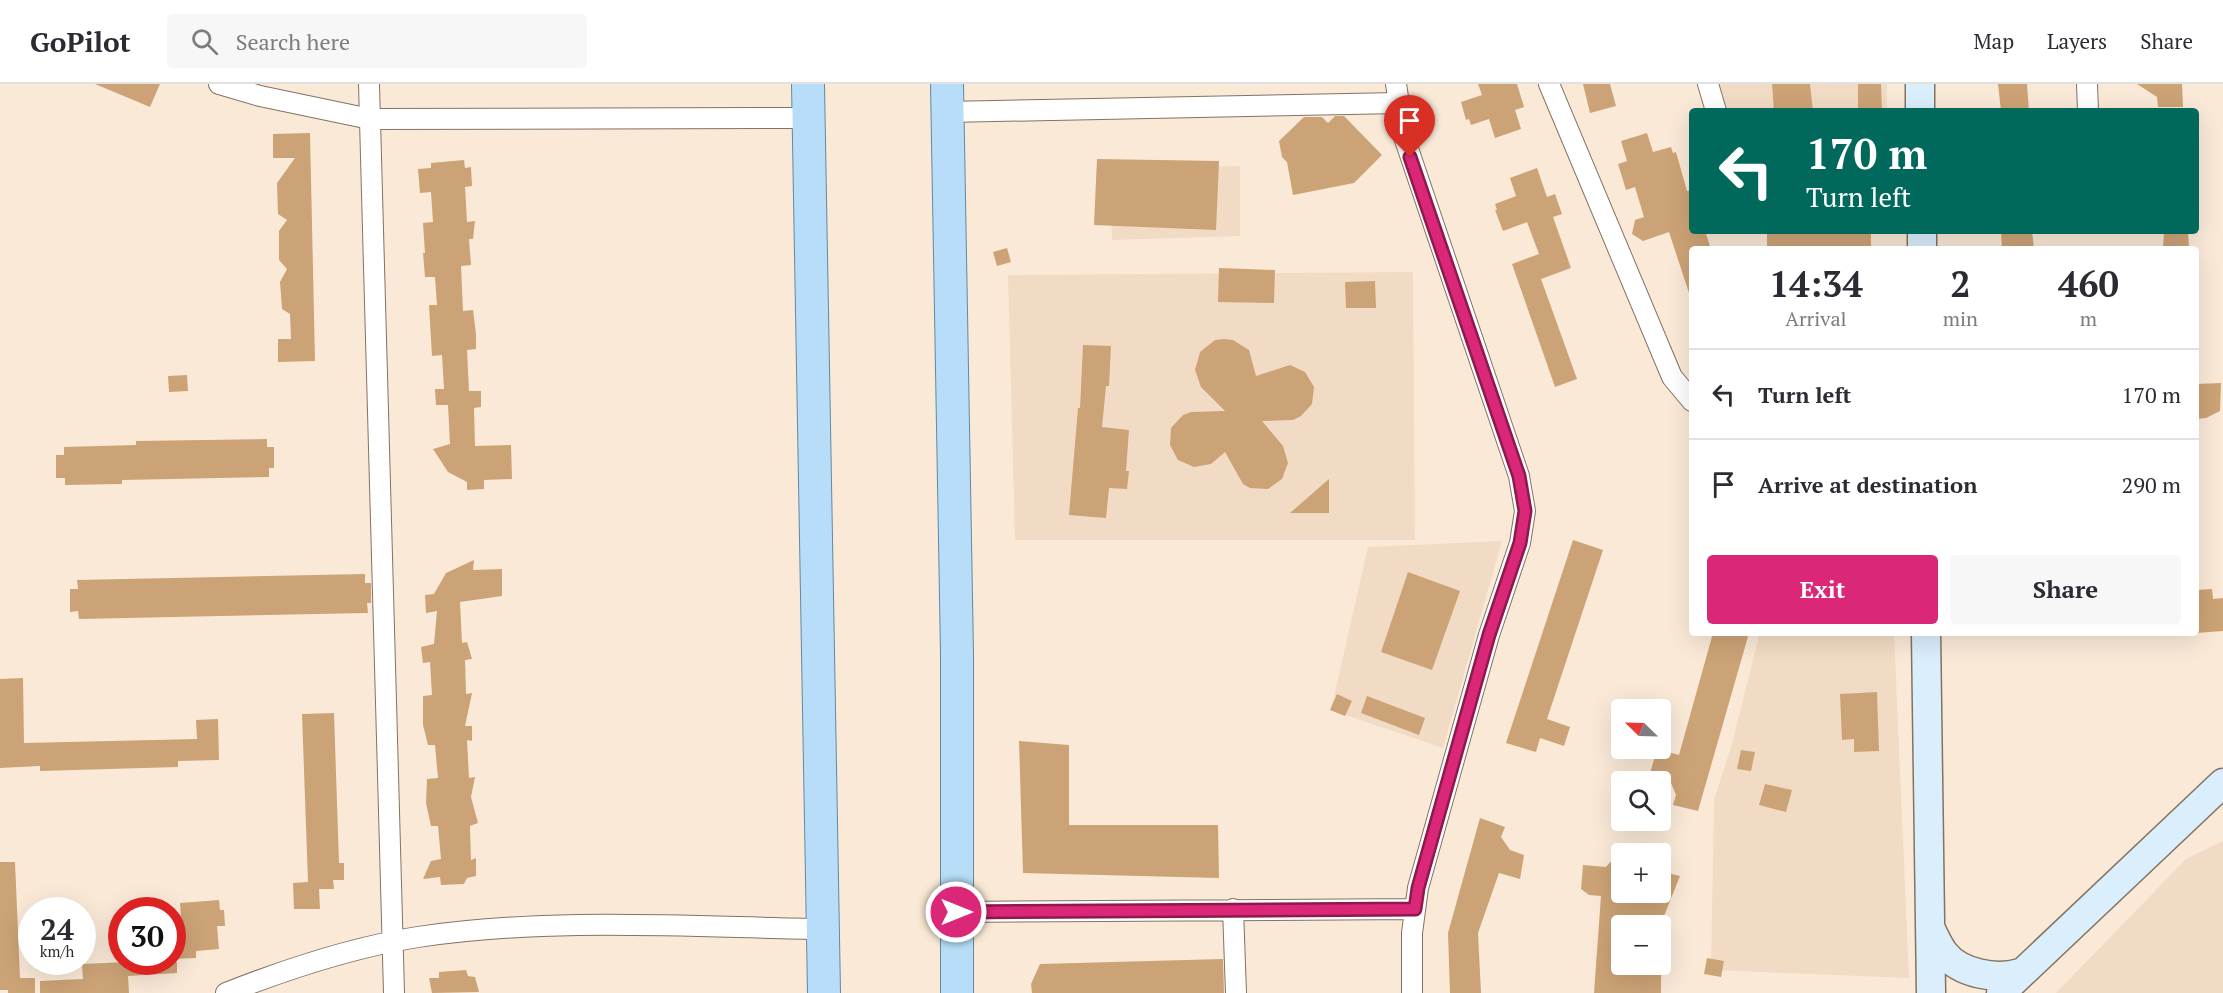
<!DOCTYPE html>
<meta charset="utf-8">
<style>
:root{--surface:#fff;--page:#f7f7f7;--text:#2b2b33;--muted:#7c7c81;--line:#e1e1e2;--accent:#db2777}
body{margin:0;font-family:"PT Serif",serif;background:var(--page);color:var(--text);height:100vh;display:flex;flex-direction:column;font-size:22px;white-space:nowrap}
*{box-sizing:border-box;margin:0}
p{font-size:20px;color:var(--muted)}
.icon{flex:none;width:33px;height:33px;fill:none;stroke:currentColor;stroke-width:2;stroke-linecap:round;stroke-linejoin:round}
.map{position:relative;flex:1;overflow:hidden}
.side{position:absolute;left:1689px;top:162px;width:510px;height:390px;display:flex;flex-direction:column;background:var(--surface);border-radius:6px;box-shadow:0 6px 24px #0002}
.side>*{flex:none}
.banner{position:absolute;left:1689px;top:24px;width:510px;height:126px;border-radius:6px;box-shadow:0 6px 24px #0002;background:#00695c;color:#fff;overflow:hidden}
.needle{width:39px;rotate:293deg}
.buttons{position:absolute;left:1611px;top:615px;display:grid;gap:12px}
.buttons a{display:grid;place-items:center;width:60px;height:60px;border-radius:6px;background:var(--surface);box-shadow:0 6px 24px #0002;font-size:30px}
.speed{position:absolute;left:18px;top:813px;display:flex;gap:12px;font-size:30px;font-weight:700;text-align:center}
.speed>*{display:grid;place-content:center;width:78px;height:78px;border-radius:50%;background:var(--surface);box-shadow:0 6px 24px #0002;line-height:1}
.speed small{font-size:15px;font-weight:400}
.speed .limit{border:9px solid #d22;background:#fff;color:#111}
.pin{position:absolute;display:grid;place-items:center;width:51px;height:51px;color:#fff;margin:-62px -26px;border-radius:50% 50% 50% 0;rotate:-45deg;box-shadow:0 0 6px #0007}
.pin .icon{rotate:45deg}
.me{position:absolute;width:66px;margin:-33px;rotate:90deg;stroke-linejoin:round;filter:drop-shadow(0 0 4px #0008)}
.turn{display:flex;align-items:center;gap:21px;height:126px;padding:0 18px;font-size:27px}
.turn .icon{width:78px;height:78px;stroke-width:2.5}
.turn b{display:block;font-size:42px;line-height:51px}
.eta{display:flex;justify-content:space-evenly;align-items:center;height:102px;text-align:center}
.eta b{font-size:36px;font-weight:800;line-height:42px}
.primary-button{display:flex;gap:12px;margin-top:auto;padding:12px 18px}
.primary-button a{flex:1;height:69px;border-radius:6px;background:var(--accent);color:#fff;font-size:24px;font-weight:800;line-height:69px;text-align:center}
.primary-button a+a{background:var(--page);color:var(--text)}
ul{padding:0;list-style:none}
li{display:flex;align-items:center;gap:18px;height:90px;padding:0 18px;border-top:2px solid var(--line)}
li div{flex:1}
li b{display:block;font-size:22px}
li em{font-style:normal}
header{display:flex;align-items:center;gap:36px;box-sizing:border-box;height:84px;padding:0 30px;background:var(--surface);border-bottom:2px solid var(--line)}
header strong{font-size:28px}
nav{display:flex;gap:33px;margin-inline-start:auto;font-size:21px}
.search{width:420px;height:54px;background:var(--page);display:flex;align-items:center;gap:15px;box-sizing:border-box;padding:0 21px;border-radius:6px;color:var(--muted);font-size:22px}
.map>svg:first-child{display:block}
.built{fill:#f2dbc4}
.building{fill:#cca376}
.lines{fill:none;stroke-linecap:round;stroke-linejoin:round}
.street-casing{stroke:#827363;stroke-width:22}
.secondary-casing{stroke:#827363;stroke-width:31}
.primary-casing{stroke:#6189a4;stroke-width:34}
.street{stroke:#fff;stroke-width:20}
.secondary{stroke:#dbeefc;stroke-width:28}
.primary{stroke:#b7ddf8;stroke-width:32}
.route-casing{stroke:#8e194d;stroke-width:15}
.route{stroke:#db2777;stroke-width:10}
</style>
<header>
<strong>GoPilot</strong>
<div class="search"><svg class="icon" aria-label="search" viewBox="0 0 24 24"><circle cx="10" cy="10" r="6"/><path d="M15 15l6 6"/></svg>Search here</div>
<nav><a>Map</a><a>Layers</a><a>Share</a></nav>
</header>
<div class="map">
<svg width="2223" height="909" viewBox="0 0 2223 909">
<rect width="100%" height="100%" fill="#fae9d7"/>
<!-- built -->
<path class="built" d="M1717,0H1887V27H1719Z
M1240,82V152L1112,156L1110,86Z
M1413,188L1415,456H1015L1008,191Z
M1502,457L1443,664L1331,626L1368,463Z
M1894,549L1909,894L1711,886L1714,716L1732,660L1759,552Z
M2223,757V909H2056L2186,775Z"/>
<!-- building -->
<path class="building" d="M95,0H160L150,23Z
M1478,0H1517L1524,23L1515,26L1521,45L1495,54L1489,35L1471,41L1469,35L1466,36L1461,18L1482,11Z
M1583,0H1610L1616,22L1590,29Z
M1772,0H1810L1813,27H1774Z
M1858,0H1881L1882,27H1858Z
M1998,0H2027L2029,27H2001Z
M2137,0H2182L2183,23H2158L2157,13Z
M1335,32H1344L1382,71L1354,99L1293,111L1287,78L1282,73L1279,57L1304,33H1322L1328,39Z
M310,49L315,277L278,278V255H291L290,230L282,225L280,198L287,185L279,176V147L287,136L278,130L277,99L295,74H273V50Z
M1647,49L1653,68L1671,63L1673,69L1676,68L1687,107L1692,106V147H1705L1711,165H1692V208L1689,209L1669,148L1643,157L1632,150L1635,136L1644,133L1635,103L1626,106L1618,80L1627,77L1621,57Z
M1097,75L1219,77L1216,146L1094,141Z
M464,76L465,84L471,83L472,102L465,103L467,138L475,137L473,155H469L471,181L461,182L463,227L473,226L476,250V265L467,266L469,307H481V323L474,324L475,362L511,361L512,395L484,396V405L467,406V398L448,388L433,365L450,360L448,321H436L435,305H444L442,271L432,272L429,221H437L435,193H425L423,169H425L423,139L433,138L431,108L420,109L418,85L431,84V79Z
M1537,84L1547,113L1555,110L1562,130L1553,133L1571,184L1541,195L1577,295L1555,303L1512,180L1539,170L1527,138L1503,147L1495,126H1497L1495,120L1516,112L1510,94Z
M1767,147H1871V165H1767Z
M2001,147H2032L2034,165H2002Z
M2164,147H2188L2189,165H2163Z
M1007,164L1011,178L997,182L993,168Z
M1219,184L1275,186L1274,219L1218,218Z
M1375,197L1376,224H1346L1345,198Z
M1224,255L1233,256L1249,266L1256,292L1290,281L1305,288L1314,303L1312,320L1301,332L1293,336L1262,337L1283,362L1288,379L1282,395L1268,405L1250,404L1243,400L1225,368L1211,380L1194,383L1178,376L1170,361L1171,344L1183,331L1191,328L1225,327L1201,303L1195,286L1200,268L1215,256Z
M1083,261L1111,262L1109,302H1106L1102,343L1129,346L1126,387H1129L1127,405L1109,404L1106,434L1069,431L1078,324H1080Z
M187,291L188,307L169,308L168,292Z
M2221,299L2220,327L2206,334L2196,335V300Z
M267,355V363H274V384H269V393L122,396V400L65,401V394H56V371H64V363L136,361V357Z
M1329,395V429H1290Z
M1573,456L1603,466L1547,635L1570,643L1564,662L1540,654L1536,668L1506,659Z
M474,476L473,486L502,485V512L460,518L462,559L467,558L472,575L465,576L466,610L472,609L465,642H472V657L467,656L469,694L475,693L471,713L478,739L470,742L471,776L476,774V792L467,794L464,800L441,801L440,793L423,795L431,777L441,775L438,742H431L426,719L427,695L438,694L435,661H428L423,641V612L432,611L430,578L423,579L421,563L434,560L437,527L426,529L425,511L434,510L446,489Z
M1408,488L1460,507L1432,586L1381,568Z
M365,490V499H371V519H367L368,529L79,535L78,527L70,528V505H78L77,496Z
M2212,505L2213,515L2223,514V547L2196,549V506Z
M1713,549H1749L1698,727L1673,721L1676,711L1671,699L1649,693L1657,665L1679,671Z
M23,594L24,659L197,655L196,636L218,635L219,676L178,677V683L40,687V682L0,684V595Z
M1877,608L1879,667L1854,668V655L1842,656L1840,610Z
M1337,610L1352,617L1345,632L1330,626Z
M1367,612L1425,634L1419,651L1361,629Z
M334,629L339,779H344V796H333L334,805H319L320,825H294L293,799L308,798L302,630Z
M1019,657L1069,661V741H1218L1219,794L1023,789Z
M1741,666L1755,668L1751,687L1737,685Z
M1765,700L1792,706L1786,728L1759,721Z
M1480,734L1505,743L1501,753L1510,766L1524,771L1520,795L1499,789L1478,849L1481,909H1450L1448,849Z
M1622,765V808H1660V787L1680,792L1660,842H1622V880H1661V909H1594L1601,812L1589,811L1581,805L1583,781L1606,783Z
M0,778H15L20,894H35V909H8V906H0Z
M219,816L220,826H224L225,842H217L219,865L196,867V874L172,875L174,846H182L180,819Z
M1707,874L1724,877L1721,893L1704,890Z
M1223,875L1224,909H1032L1031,900L1040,880Z
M128,878H177V889L128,892L129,909H40V897L83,895L82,880Z
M466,886L468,892L475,893L479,908L432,909L429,894H439V888Z"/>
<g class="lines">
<defs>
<path id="street" d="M219,0L260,12L370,35L808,34
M369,0L394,909
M1396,0L1404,53L1519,392L1525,427L1520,459L1489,551L1418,804L1412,849V909
M1549,0L1672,293L1692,317
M1708,0L1716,27
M2087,0L2088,27
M947,28L1399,19
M1233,825L1236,909
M955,828L1415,825
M226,909C287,885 353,863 418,853C552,833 688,843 823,845"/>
<path id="secondary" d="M1920,0V27
M1922,147V165
M1926,549L1931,909
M1930,843C1934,852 1938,861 1944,869C1960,890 1997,896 2020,889
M2001,909L2223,699"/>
<path id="primary" d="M808,0L824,909
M947,0L957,570V909"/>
</defs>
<!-- street casing -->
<use href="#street" class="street-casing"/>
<!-- secondary casing -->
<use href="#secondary" class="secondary-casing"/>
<!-- primary casing -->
<use href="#primary" class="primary-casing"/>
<!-- street -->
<use href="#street" class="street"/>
<!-- secondary -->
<use href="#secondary" class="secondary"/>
<!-- primary -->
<use href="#primary" class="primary"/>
</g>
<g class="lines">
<defs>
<path id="route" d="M956,828L1415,825L1418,804L1489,551L1520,459L1525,427L1519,392L1410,73"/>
</defs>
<!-- route casing -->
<use href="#route" class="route-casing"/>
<!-- route -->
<use href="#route" class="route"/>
</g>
</svg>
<div class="buttons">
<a><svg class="needle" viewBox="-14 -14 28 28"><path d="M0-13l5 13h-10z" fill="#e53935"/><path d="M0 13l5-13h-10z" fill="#7c7c81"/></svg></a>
<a><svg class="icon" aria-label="search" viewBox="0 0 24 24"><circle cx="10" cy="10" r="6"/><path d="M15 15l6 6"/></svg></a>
<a>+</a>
<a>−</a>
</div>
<div class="speed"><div>24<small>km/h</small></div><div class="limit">30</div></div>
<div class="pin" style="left:1410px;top:73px;background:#d93025"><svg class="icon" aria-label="arrive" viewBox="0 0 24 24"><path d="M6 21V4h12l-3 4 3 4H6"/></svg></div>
<svg class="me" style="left:956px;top:828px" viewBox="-20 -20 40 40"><circle r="17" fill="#db2777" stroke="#fff" stroke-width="3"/><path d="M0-11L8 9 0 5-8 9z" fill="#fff"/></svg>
<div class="banner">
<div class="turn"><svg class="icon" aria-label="left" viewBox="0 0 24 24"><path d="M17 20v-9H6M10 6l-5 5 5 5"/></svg><div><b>170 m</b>Turn left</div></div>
</div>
<section class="side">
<div class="eta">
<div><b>14:34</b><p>Arrival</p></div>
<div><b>2</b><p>min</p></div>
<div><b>460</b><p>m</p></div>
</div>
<ul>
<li><svg class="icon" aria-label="left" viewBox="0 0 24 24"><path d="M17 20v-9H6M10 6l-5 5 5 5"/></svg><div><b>Turn left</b></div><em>170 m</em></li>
<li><svg class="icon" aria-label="arrive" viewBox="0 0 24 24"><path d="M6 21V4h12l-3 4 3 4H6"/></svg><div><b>Arrive at destination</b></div><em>290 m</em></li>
</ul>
<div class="primary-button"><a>Exit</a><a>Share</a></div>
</section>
</div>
